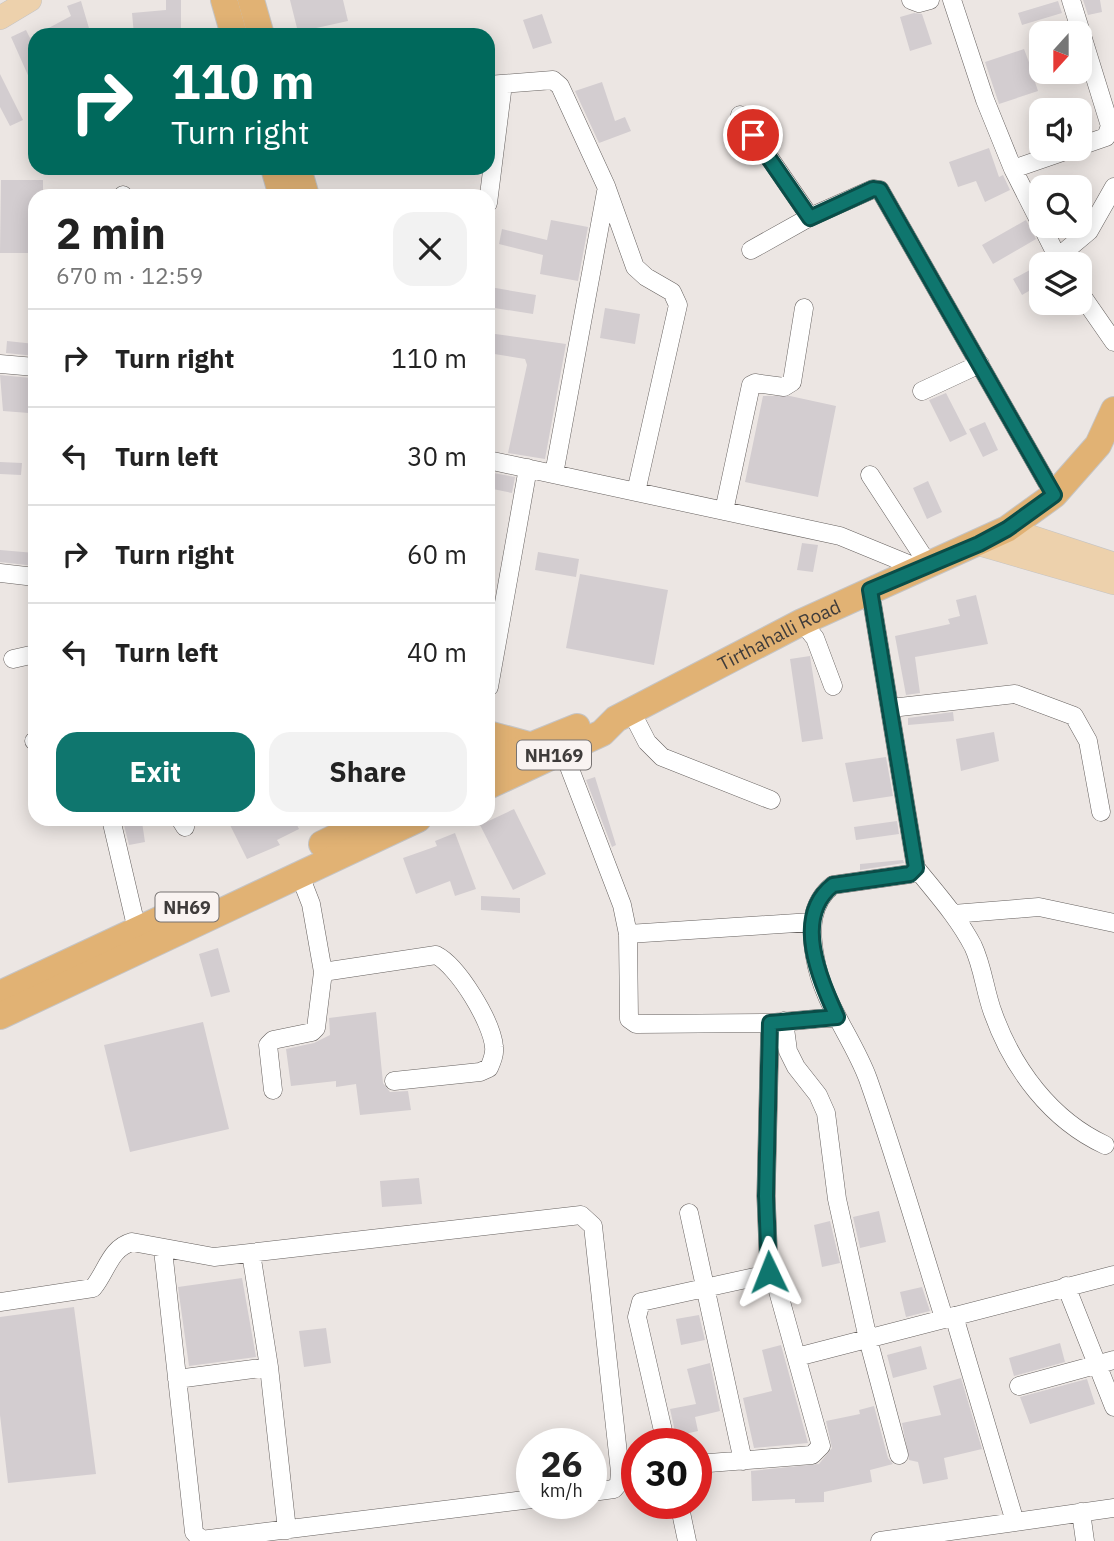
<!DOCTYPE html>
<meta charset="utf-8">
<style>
:root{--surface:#fff;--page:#f2f2f2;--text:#222;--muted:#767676;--line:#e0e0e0;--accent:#0f766e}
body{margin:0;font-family:"IBM Plex Sans",sans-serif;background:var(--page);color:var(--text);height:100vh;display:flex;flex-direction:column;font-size:26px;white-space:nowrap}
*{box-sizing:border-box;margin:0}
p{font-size:23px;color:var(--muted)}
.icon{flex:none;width:38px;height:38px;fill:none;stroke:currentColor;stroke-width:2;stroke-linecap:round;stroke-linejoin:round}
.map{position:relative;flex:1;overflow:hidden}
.panel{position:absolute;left:28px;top:189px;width:467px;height:637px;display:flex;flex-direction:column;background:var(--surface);border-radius:21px;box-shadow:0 4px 18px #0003}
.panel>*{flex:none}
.hud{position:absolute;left:28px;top:28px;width:467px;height:147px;border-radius:21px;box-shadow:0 4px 18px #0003;background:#00695c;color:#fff;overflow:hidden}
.needle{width:46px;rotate:201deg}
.buttons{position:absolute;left:1029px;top:21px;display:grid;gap:14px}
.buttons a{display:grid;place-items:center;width:63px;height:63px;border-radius:14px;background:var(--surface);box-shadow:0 4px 18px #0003;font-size:35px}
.speed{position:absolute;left:516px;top:1428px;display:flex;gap:14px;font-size:35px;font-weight:700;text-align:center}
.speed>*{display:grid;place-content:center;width:91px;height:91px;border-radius:50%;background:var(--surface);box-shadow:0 4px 18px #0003;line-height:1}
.speed small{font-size:18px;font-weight:400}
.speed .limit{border:10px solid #d22;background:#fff;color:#111}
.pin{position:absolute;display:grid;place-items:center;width:60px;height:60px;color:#fff;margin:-30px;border:4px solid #fff;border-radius:50%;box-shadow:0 2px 7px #0007}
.me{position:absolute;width:77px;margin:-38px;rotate:358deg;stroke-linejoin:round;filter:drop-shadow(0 0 5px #0008)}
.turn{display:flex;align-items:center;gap:24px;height:147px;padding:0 28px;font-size:32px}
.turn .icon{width:91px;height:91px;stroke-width:2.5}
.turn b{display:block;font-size:49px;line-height:60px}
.round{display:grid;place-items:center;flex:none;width:74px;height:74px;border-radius:21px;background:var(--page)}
.headline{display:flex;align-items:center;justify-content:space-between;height:119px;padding:0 28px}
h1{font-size:42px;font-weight:800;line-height:52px}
.button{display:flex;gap:14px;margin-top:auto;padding:14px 28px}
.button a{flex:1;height:80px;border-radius:21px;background:var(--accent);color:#fff;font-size:28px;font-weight:800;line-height:80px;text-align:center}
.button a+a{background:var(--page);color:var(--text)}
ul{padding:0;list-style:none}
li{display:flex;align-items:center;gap:21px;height:98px;padding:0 28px;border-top:2px solid var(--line)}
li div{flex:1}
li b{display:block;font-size:26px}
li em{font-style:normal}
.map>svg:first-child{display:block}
.building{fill:#d3cdd0}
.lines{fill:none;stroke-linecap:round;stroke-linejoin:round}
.minor-casing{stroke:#66615f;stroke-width:19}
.major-casing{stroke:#c5c4c4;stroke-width:24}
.highway-casing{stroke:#c5c4c4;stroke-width:28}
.minor{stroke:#fff;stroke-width:18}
.major{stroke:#edd1ac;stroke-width:23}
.highway{stroke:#e1b274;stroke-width:26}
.route-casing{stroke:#0a4d48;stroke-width:18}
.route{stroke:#0f766e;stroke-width:12}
.labels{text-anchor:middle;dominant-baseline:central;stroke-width:5;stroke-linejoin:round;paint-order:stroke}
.shield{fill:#f9f3f1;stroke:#777372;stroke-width:2}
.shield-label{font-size:18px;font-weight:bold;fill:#3f3c3b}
.street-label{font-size:19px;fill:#3f3c3b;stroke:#f9f3f1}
</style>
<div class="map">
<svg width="1114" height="1541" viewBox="0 0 1114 1541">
<rect width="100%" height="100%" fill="#ece6e3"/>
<!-- building -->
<path class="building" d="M166,0H181V29L159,31L160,35H134L132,13L166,10Z
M290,0H343L348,21L298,32Z
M1083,0H1100L1102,12L1088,15Z
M81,1L91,35H35V91L11,37L26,30L30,38L71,16L67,6Z
M1058,1L1062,13L1022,25L1018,13Z
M914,13L922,14L932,44L910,51L900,17Z
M542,14L552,43L533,49L523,20Z
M1024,49L1030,65L1041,62V76L1034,79L1038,91L999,104L985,62Z
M0,74L23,120L10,126L0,107Z
M602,82L615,121L625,117L631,131L599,143L575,91Z
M989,148L999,177L1003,175L1010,190L985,202L976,181L958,187L949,162Z
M1,180H43V196H35V253H0Z
M551,220L588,227L578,281L540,274L543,255L499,244L502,229L547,240Z
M1026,220L1036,239L993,264L982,245Z
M1041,264V284L1022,295L1013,279Z
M490,287L536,295L533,314L488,307Z
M605,308L640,314L635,344L600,338Z
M488,333L566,344L545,459L508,453L527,365L525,359L488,353Z
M7,341L35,344V356L6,353Z
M0,375L31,378L29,413L3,411Z
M946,393L967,434L950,442L929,400Z
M763,396H790L836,406L818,497L745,482Z
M985,422L998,450L983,457L969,429Z
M0,462L22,463L21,475L0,474Z
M488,472L515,477L512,493L488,488Z
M928,481L942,512L927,519L913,488Z
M802,543L818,545L813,572L797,570Z
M0,550L35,553V566L0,562Z
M538,552L579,559L576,577L535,570Z
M580,574L668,590L654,665L566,648Z
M976,595L988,644L915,657L920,693L906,695L895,636L950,624L948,619L960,616L956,600Z
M810,656L823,739L802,742L790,659Z
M953,712L954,721L908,725V718Z
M994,732L999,761L961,771L956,739Z
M886,757L893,796L853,802L845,763Z
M595,777L616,845L612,847L586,780Z
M514,809L546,874L513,890L480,825Z
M227,819H294L299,829L277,840L280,845L247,859Z
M897,821L899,834L856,840L854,827Z
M142,822L145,842L129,845L124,825Z
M455,833L476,889L455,896L450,881L416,894L403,858L437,846L435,841Z
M903,860L904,863L860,870V864Z
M481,896L520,898V913L481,910Z
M218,948L230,992L211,997L199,954Z
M376,1012L383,1083L390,1092L408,1091L411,1110L360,1115L356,1084L336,1087V1081L291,1086L286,1049L314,1043L330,1035L329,1018Z
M203,1022L229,1129L130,1152L104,1045Z
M419,1178L422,1204L382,1207L380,1181Z
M879,1211L886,1242L860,1248L853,1217Z
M830,1221L840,1263L822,1267L814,1225Z
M242,1278L256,1357L189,1366L178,1287Z
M922,1287L930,1311L906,1317L900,1292Z
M74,1307L96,1474L8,1483L0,1415V1317Z
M699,1315L705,1340L681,1345L676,1319Z
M326,1328L331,1363L304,1367L299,1331Z
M1060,1343L1065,1362L1014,1376L1009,1358Z
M781,1345L808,1443L754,1448L743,1398L772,1391L762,1350Z
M921,1346L927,1369L893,1378L887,1355Z
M710,1363L720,1411L695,1417L698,1431L676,1436L670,1409L696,1404L687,1369Z
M961,1378L982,1449L944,1458L948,1479L923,1484L918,1462L909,1460L902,1423L941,1415L933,1386Z
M1087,1379L1095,1404L1030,1424L1020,1397Z
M874,1406L888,1458L893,1464L870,1470L872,1482L824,1492V1502L795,1503V1499L752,1501L751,1471L819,1464L832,1448L826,1421L860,1414L859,1410Z"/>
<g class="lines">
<defs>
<path id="minor" d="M911,0L919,3L930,0
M952,0L985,100L1013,169L1061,264
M1071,0L1110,126L1106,137L1080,146
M488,85L553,80L560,86L606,186L635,267L646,277L672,292L678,305L636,492
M740,115L810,217L873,189L880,190L1054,495
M1013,169L1071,149
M123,195V196
M488,203L503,84
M751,250L810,217
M1057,258L1089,231L1114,187
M1080,293L1114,342
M0,364L35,367
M922,391L980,364
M488,460L840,536L918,568
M554,474L606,192
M870,475L928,564
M724,511L751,385L755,383L784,387L792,382L804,308
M0,573L35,577
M870,590L916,868L910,874L833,885C810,903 810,930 815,957C822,1002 853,1038 868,1079C896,1158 919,1238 944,1318
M802,622L815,638L833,686
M13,659L35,654
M489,687L528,468
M891,708L1015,694L1074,716L1088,741L1101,812
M631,711L647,742L662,757L771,800
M34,741H35
M563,751L622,905L628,934L629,1019L636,1024L770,1023L837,1017
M111,819L137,930
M180,819L185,827
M916,868C936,893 958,917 973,946C983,967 985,992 993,1013C1013,1069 1051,1120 1105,1145
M299,873L311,904L323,972L436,955C458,966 492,1022 494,1047C495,1054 492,1061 489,1068L480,1072L394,1081
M953,914L1039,907L1114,923
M628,934L812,922
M784,1021L788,1051L796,1067L818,1095L826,1113L837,1199L868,1339L899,1455
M273,1090L268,1045L273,1040L312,1032L316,1028L323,972
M689,1213L743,1461
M163,1250L194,1532L201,1540L532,1499
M251,1253L269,1367L287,1530
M769,1272L766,1196L770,1023
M1066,1286L1114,1407
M0,1302L93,1288C107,1271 110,1248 132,1242L214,1257L581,1215L593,1226L620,1472L619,1483L614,1489L592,1492
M954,1316L1015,1522
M797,1357L1114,1275
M177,1379L269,1367
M1019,1386L1114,1360
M666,1444L637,1317L641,1302L773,1273L821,1446L812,1455L696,1464
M679,1503L687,1541
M1081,1512L1085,1541
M880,1541L1114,1508"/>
<path id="major" d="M0,18L30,0
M1007,529L1114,564
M979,544L1114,583"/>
<g id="highway">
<path d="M224,0L234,35"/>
<path d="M251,0L261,35"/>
<path d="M274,168L282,196"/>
<path d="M298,168L306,196"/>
<path d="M488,734L529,745"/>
<path d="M488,763L577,727"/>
<path id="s1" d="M488,786L602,733L616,719L802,622L1007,529L1054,495L1098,445L1114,410"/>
<path d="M322,844L373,819"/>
<path d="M0,994L163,918"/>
<path d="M0,1016L418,819"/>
</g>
</defs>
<!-- minor casing -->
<use href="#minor" class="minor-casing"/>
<!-- major casing -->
<use href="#major" class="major-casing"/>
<!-- highway casing -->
<use href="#highway" class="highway-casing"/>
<!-- minor -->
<use href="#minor" class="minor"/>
<!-- major -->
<use href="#major" class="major"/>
<!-- highway -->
<use href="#highway" class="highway"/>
</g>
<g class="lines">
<defs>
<path id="route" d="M753,135L810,218L873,189L880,190L1054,495L1007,529L979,544L870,590L916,868L910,874L833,885C792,917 820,979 837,1017L770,1023L766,1196L769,1272"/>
</defs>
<!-- route casing -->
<use href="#route" class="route-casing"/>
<!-- route -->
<use href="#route" class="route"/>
</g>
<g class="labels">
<!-- shield labels -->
<g class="shield">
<rect x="517" y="740.5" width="74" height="29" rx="5"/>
<rect x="155.5" y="892.5" width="63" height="29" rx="5"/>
</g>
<g class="shield-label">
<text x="554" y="755">NH169</text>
<text x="187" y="907">NH69</text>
</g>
<!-- street labels -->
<g class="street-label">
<text stroke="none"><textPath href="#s1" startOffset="329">Tirthahalli Road</textPath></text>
</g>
</g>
</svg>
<div class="buttons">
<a><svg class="needle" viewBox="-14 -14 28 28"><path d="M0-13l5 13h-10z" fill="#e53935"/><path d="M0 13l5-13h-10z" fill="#767676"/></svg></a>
<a><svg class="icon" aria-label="sound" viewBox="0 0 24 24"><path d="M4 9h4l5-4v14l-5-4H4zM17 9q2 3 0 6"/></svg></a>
<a><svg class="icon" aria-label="search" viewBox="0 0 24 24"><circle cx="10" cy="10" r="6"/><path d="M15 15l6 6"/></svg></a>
<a><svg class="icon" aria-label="layers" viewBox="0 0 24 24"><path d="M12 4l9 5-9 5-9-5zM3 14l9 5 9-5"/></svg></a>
</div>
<div class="speed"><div>26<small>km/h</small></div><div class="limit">30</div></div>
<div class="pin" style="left:753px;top:135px;background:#d93025"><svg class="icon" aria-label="arrive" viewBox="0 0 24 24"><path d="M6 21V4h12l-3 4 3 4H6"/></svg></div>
<svg class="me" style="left:769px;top:1272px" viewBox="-20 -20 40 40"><path d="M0-17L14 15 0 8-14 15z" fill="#0f766e" stroke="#fff" stroke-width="4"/></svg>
<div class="hud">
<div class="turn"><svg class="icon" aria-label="right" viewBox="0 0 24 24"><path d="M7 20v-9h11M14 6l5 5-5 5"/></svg><div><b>110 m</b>Turn right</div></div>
</div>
<section class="panel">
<div class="headline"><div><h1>2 min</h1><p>670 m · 12:59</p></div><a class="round"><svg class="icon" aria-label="close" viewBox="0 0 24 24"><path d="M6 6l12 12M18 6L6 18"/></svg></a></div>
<ul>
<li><svg class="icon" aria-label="right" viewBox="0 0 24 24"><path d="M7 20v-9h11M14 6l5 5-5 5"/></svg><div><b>Turn right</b></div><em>110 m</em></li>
<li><svg class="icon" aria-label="left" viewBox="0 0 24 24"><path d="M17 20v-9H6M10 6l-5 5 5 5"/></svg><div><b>Turn left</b></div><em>30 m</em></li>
<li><svg class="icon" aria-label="right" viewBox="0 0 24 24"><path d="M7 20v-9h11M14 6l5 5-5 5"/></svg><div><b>Turn right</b></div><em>60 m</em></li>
<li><svg class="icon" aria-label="left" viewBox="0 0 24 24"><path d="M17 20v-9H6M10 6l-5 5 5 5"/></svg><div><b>Turn left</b></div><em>40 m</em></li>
</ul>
<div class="button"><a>Exit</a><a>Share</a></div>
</section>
</div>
